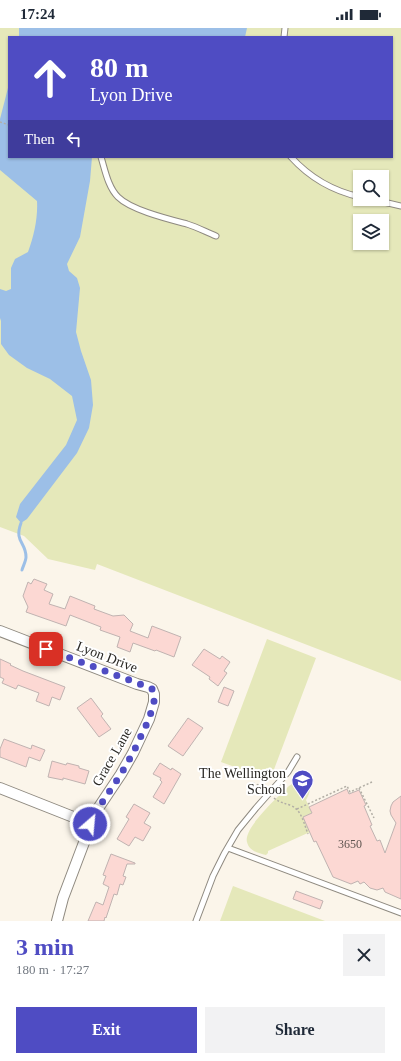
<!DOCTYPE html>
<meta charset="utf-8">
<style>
:root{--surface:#fff;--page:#f2f2f3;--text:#1f2937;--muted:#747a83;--accent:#4f4cc3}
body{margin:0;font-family:"Times New Roman",serif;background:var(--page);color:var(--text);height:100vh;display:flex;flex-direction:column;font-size:15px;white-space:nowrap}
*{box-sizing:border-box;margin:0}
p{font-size:13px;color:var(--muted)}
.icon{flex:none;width:22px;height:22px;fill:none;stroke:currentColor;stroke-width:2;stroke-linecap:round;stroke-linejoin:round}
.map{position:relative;height:893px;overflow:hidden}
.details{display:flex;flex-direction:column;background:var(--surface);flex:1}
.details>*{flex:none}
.hud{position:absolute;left:8px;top:8px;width:385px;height:122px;border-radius:0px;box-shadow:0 1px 3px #0004;background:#4f4cc3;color:#fff;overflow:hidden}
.buttons{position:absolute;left:353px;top:142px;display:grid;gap:8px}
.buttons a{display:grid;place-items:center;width:36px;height:36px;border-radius:0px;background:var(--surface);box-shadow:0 1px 3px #0004;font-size:20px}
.pin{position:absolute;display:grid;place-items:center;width:34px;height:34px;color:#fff;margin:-17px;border-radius:8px;box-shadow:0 2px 6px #0006}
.me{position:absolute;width:44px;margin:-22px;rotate:27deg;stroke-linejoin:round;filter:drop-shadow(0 0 3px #0008)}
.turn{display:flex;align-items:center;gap:14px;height:84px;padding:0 16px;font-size:18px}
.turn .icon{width:52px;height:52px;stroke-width:2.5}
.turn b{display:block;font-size:28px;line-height:34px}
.then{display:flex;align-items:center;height:38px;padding:0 16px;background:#0003;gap:8px;font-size:15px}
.round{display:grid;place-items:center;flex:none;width:42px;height:42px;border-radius:0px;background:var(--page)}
.head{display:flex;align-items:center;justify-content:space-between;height:68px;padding:0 16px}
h1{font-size:24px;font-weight:700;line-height:30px;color:var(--accent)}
.button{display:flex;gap:8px;margin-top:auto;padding:8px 16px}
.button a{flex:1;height:46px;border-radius:0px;background:var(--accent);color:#fff;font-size:16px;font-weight:700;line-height:46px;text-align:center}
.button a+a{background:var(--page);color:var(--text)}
.status{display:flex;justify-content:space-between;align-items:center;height:28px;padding:0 20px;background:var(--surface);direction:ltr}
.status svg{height:11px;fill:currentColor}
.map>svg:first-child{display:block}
.green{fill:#e5e8ba;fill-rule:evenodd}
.water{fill:#9cbfe7}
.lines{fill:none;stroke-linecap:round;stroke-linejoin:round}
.stream{stroke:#9cbfe7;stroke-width:3}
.building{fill:#fcd8d3;stroke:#c0b3b1}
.service-casing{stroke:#8f8a80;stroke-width:7}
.minor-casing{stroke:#8f8a80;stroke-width:12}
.path{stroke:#b2aea5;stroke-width:1.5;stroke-dasharray:2 2;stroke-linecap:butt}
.service{stroke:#fff;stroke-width:5}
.minor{stroke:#fff;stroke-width:10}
.route{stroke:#4f4cc3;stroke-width:7;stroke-dasharray:0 12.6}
.labels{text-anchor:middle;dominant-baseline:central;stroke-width:4;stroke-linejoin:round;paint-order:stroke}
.number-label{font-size:12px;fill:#5f5550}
.street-label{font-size:14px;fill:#2b2925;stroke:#fff}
.poi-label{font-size:14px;fill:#2b2925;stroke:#fff;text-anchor:end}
</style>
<div class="status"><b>17:24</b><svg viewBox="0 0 49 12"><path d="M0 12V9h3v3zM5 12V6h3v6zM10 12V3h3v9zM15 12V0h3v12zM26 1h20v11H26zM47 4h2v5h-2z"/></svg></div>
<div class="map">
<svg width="401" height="893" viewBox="0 0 401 893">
<rect width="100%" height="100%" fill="#fbf5ea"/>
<!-- green -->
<path class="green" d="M0,0H401V653L97,536L95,542L48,531L24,508L0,499ZM9,9H392V129H9ZM360,149H382V171H360ZM360,193H382V215H360Z
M267,611L316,630L270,752L221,734Z
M303,753L308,754C312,761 309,766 306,772L312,785L303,789L310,804L268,823V825L266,827C258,825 249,823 247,814C243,800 279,768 289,758L295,754Z
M233,858L325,893H220Z"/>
<!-- water -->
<path class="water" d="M19,0H247L245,9H19Z
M9,56V129H92L90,153L80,209L67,236L69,243L77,250L80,260L76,304L81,323L91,352L93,377L89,400L77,425L27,491L21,495L16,489L20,476L66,417L77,392L72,368L50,351L27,340L9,327L1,316V293L0,290V261L6,263L11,261V240L15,231L28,224C34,208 38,190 37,173L0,142V91Z"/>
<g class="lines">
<!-- stream -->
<path class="stream" d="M21,495C14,514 26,514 26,529C26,533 23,538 22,542"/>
</g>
<!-- building -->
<path class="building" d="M34,551L47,556L44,562L53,566L49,576L65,581L70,568L95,578L94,581L113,588L124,587L133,596L130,603L148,610L152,598L181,609L174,629L156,622L155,623L133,615L130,624L117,619L120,609L100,602L101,599L70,587L66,598L26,584L28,579L23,568L28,554L31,556Z
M204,621L220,631L222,628L230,634L224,643L227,645L218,658L209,651L210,649L192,637Z
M0,631L11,636L10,637L23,643L65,659L60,672L52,669L49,678L36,673L39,665L18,657L16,661L2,655L4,651L0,649Z
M224,659L234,663L228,678L218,674Z
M91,670L103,686L101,688L111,701L99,709L77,680Z
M188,690L203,700L183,728L168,718Z
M4,711L31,721L32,717L45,722L40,733L29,729L26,739L0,729V721Z
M52,733L66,737L67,735L79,738V740L89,743L85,756L63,750V752L48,749Z
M160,735L171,742L172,740L181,746L164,776L153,769L162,754L160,752L161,750L153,746Z
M347,761L349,766L359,762L366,777L364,778L372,797L370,798L377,813L380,812L385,825L396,795L391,787L390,783L391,778L393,774L401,768V871L385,864L383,860L377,862L370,860L364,854L360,856L358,853L351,856L333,849L316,813L314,814L303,789L312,785L309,779Z
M134,776L150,785L144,795L151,799L143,813L135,809L129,818L117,811L129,791L126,789Z
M111,826L135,835V836H127L123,848L126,849L123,857L120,856L117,867L114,866L106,890L105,889L104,893H88L96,874L103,877L109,859L103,856L106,848L103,847Z
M296,863L323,873L320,881L293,871Z"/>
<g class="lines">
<defs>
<path id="service" d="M284,9L285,0
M101,129C105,142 108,159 118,169C131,182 168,191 187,196C197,199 206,204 216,208
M291,129C310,150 333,163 360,169
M371,171L401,178
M228,820L401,885
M196,893L213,848L224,826L238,802L256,780L288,744L297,729"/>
<path id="minor" d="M0,603L137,656L148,659L152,661L154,666V674L149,691L133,725L121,746L97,782L91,796L63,870L57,893
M0,760L91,796"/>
</defs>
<!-- service casing -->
<use href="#service" class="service-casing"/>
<!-- minor casing -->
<use href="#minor" class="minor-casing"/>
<!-- path -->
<path class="path" d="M0,94L9,97
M253,755L261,758L264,760
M359,760L374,790
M274,770C280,775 285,775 292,778C302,783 304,796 308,806
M297,781L347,758L350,764L372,754"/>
<!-- service -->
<use href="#service" class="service"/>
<!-- minor -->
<use href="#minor" class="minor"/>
</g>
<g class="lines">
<!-- route -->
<path class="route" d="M46,621L148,659L152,661L154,666V674L149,691L133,725L121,746L97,782L90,796"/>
</g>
<!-- icons -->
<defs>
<symbol id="school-pin" viewBox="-11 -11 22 30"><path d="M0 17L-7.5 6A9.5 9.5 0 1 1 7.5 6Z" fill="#4f4cc3" stroke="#fff"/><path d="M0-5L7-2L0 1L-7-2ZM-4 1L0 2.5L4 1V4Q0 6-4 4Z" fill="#fff"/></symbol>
</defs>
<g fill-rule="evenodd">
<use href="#school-pin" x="290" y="740" width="25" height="34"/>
</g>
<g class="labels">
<!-- number labels -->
<g class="number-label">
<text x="350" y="816">3650</text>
</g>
<!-- street labels -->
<g class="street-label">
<text transform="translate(107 629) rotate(21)">Lyon Drive</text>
<text transform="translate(112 729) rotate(-60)">Grace Lane</text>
</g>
<!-- poi labels -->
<g class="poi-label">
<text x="286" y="745">The Wellington<tspan x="286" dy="16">School</tspan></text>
</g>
</g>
</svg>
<div class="buttons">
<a><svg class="icon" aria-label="search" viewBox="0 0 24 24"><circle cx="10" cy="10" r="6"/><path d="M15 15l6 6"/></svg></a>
<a><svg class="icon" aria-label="layers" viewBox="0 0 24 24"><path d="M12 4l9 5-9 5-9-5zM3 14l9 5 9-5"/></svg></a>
</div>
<div class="pin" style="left:46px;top:621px;background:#d93025"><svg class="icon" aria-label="arrive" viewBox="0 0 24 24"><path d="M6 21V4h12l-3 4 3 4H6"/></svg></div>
<svg class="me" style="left:90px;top:796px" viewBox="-20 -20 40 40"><circle r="17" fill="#4f4cc3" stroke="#fff" stroke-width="3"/><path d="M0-11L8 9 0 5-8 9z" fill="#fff"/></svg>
<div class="hud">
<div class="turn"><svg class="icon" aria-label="ahead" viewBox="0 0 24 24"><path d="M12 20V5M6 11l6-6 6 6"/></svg><div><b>80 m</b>Lyon Drive</div></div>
<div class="then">Then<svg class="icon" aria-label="left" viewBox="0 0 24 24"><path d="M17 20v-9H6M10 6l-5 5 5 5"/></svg></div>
</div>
</div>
<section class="details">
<div class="head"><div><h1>3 min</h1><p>180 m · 17:27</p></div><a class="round"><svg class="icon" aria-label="close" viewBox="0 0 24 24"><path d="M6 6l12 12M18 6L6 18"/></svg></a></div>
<div class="button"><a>Exit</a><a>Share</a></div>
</section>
